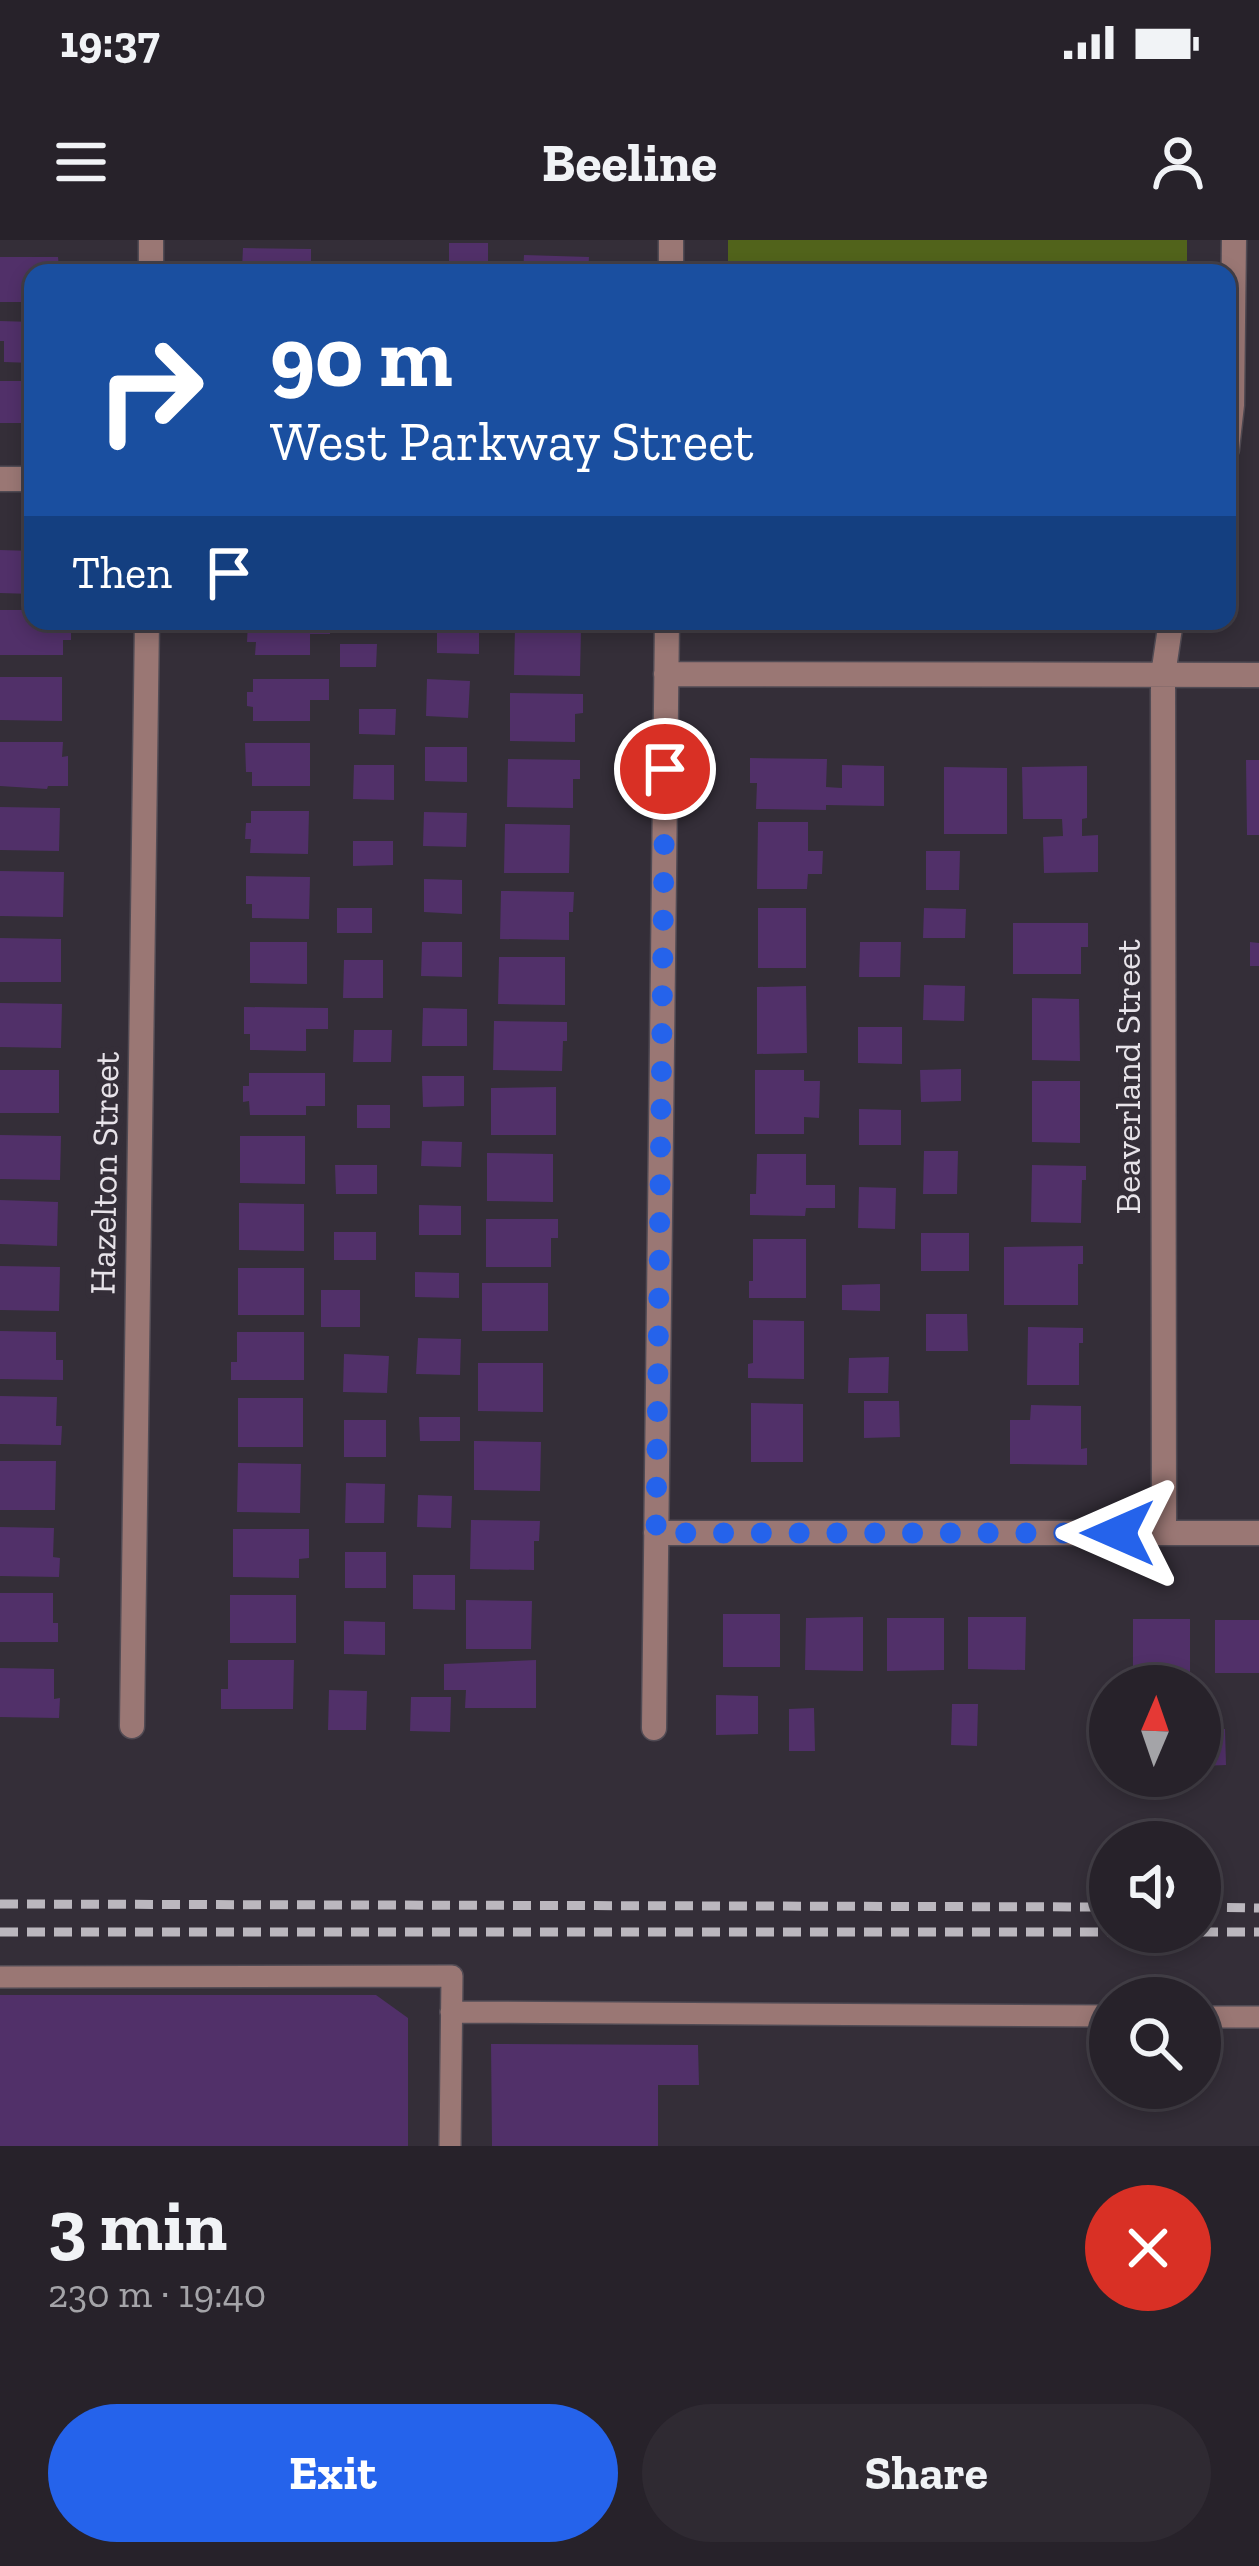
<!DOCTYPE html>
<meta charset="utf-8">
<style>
:root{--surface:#27222a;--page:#2f2a32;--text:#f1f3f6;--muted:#a4a4a8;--line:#433f47;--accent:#2563eb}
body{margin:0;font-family:"Zilla Slab",serif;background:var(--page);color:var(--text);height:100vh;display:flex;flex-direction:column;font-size:45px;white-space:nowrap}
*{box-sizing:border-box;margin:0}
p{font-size:39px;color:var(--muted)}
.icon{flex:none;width:66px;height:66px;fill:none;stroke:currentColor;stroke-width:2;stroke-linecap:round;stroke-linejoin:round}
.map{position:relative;height:1906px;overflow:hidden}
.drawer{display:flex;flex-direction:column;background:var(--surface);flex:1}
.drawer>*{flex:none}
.top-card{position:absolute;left:24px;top:24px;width:1212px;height:366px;border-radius:24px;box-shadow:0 6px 18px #0003,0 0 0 3px var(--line);background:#1a4fa0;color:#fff;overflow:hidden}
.needle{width:78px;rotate:2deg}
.fabs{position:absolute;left:1089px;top:1425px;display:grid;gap:24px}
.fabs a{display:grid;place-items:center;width:132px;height:132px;border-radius:50%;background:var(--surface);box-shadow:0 6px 18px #0003,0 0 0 3px var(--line);font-size:60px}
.pin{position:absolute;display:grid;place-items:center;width:102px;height:102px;color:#fff;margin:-51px;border:6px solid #fff;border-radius:50%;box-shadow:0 3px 12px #0007}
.me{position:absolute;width:132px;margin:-66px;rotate:270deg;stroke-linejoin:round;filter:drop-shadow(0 0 9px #0008)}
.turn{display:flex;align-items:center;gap:42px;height:252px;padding:0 48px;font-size:54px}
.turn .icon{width:156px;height:156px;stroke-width:2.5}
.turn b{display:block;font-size:84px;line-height:102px}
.then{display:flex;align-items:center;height:114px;padding:0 48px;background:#0003;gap:24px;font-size:45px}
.round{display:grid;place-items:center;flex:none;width:126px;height:126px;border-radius:63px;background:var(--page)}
.head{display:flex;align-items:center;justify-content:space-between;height:204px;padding:0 48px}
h1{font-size:72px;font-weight:700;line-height:90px}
.cta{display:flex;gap:24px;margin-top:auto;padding:24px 48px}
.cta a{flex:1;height:138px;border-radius:72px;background:var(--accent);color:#fff;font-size:48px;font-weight:700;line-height:138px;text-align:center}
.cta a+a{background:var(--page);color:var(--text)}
.status{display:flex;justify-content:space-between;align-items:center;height:84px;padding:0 60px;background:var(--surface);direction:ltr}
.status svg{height:33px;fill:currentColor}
header{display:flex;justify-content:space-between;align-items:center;height:156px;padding:0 48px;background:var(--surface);font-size:54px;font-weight:700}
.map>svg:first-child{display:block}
.green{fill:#51631b}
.building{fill:#513069}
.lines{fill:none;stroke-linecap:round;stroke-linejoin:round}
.service-casing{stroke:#514b54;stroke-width:24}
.minor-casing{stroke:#514b54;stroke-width:27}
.service{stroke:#9a7774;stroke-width:21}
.minor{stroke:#9a7774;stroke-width:24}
.rail{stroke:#bbb7be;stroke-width:9;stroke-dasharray:18 9;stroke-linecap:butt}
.route{stroke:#2563eb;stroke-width:21;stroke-dasharray:0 37.8}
.labels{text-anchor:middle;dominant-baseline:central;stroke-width:12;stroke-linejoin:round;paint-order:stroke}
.street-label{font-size:36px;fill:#e7e3e9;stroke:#342e38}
</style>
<div class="status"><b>19:37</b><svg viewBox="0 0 49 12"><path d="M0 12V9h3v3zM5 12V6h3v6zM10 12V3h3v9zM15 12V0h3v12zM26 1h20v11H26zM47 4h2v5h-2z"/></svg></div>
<header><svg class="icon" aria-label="menu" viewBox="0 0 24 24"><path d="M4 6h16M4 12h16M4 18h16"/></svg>Beeline<svg class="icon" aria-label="person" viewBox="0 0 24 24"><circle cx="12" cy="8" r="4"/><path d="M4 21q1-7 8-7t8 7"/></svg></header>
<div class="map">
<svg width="1259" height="1906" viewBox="0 0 1259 1906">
<rect width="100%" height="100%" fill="#342e38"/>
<!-- green -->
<path class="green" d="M728,0H1187V33H728Z"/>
<!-- building -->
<path class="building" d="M449,3H488V29H449Z
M243,8L311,9V33H251V29H242Z
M524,15L589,17L588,33H523Z
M0,17H58L59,28H65V33H33V62H0Z
M0,81L33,82V123L4,122V101H0Z
M0,141H33V190H25V183H0Z
M0,310L33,311V354L0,353Z
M0,370H33V381L71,383V400H63V415H0Z
M248,381H330V394H310V415H255L256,402H247Z
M437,381H479V414L437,413Z
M515,387L581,389L580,436L514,435Z
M340,404H377L376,427H340Z
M0,437H62V481L0,480Z
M253,439H329V460H310V481H253V467L247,466V452H253Z
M427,439L470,441L468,478L426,476Z
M510,453L583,454V473L575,474V502L510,501Z
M359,469H396L395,495L359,494Z
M0,502H63L62,517L68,516V546H48L47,549L0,546Z
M245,503H310V546H252V532H246Z
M425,507H467V542L425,541Z
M750,518L827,519L826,547L842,548V525L884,526V566L826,565V570L756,569L757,543H750Z
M508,519L580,520V539H573V568L507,567Z
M1246,520H1259V595H1247Z
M354,525H394V560L353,559Z
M1087,526V578L1082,579V596L1098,595V632L1044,633L1043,597L1063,596L1062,579H1023L1022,527Z
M944,527L1007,528V594H944Z
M0,567L60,568L59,611L0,610Z
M251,571H309L308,614L250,613L251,599H245L246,583H251Z
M424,572L467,573L466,607L423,606Z
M758,582H808V611H823L822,634H808L807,649H757Z
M505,584L570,585L569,633H504Z
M353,601H393V625L353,626Z
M926,611H960L959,650H926Z
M0,631L64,632L63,677L0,676Z
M246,636L310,637L309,679L252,678V664H246Z
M424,639L462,640V674L424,672Z
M501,651L574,652L573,672H569V700L500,699Z
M337,668H372V693H337Z
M758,668H806V728H758Z
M924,668L966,669L965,698H923Z
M1013,683H1088V707H1081V734H1013Z
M0,698L61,699V742H0Z
M250,702H307V744L250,743Z
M422,702H462V737L421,736Z
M860,702H901L900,737H859Z
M1250,702L1259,703V726H1250Z
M499,717H565V765L498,764Z
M344,720H383V758H343Z
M924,745L965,746L964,781L923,780Z
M806,746L807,813L757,814V747Z
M1032,758L1079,759L1080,821L1032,820Z
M0,763L62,764L61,808L0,807Z
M244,767L328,768V789H306V811L250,810V794H244Z
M423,768L467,769V806H422Z
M494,781L567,782V801H563L562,831L493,830Z
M858,787H902V824L858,823Z
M354,790H392L391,822H353Z
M961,829V861L921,862L920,830Z
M0,830H59V873H0Z
M755,830H804V841H820L819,878L804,877V894H755Z
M249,833H325V866H306V875H250L249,861L243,862V846H249Z
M422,836H464V866L423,867Z
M1032,841H1080V903L1032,902Z
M556,847V895H491V848Z
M357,865H390V888H357Z
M859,869L901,870V905H859Z
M0,895L61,896L60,940L0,939Z
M240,896H305V944L240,943Z
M422,901L462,902L461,927L421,926Z
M924,911H958L957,954H923Z
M487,913L553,914V962L487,961Z
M757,914H806V945H835V968H806L805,976L750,975V954H756Z
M335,925H377V954H336Z
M1032,925L1086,926V940H1082L1081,983L1031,982Z
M859,947L896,948L895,989L858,988Z
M0,960L58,962L57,1006L0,1004Z
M239,963L304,964V1011L239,1010Z
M419,965L461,966V995H419Z
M486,979H558V998H551V1027H486Z
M334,992H376V1020H334Z
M921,993H969V1031H921Z
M753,999H806V1058H749V1041H753Z
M1083,1006V1024H1078V1065H1004V1007Z
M0,1026L60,1027L59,1071L0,1070Z
M238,1028H304V1075H238Z
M415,1032L459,1033V1058L415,1057Z
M482,1043H548V1091H482Z
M880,1044V1071L842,1070V1045Z
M321,1050H360V1087H321Z
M926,1074H967L968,1111H926Z
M753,1080L804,1081V1139L748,1138V1124L753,1123Z
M1028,1087L1083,1088V1103H1079V1145H1027Z
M0,1091L56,1092V1120H63V1140L0,1139Z
M237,1092H304V1140H231V1122H237Z
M418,1098L461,1099L460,1135L416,1134Z
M344,1114L389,1116L387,1153L343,1152Z
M889,1117L888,1153H848L849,1118Z
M478,1123H543V1172L478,1171Z
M0,1156L57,1157L56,1186H62L61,1205L0,1204Z
M238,1158H303V1207H238Z
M864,1161H899L900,1197L864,1198Z
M751,1163L803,1164V1222H751Z
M1031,1165L1081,1166V1209L1087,1208V1225L1010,1224V1180H1030Z
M419,1177H460V1201H420Z
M344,1180H386V1217H344Z
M474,1201L541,1202L540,1251L474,1250Z
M0,1221H56L55,1270H0Z
M238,1223L301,1224L300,1273L237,1272Z
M346,1243L385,1244L384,1283H345Z
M418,1255L452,1256L451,1288L417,1287Z
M471,1280L540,1281L539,1301H534V1330L470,1329Z
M0,1287L54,1288L53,1317L60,1318L59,1337L0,1336Z
M233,1289H309V1318L299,1319V1338L233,1337Z
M345,1312H386V1348H345Z
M413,1335H455V1370L413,1369Z
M0,1353H53V1383H58V1402H0Z
M230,1355H296V1403H230Z
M466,1360L532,1361L531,1409H466Z
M723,1374H780V1427H723Z
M863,1377V1431L805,1430L806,1378Z
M968,1377H1026L1025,1430L968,1429Z
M887,1378H944V1430L887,1431Z
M1133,1379H1190V1432H1133Z
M1215,1380H1259V1433H1215Z
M344,1381L385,1382V1415L344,1414Z
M228,1420H294L293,1469H221V1449H228Z
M536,1420V1468H465L466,1450H444V1424Z
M0,1428L54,1429V1459L60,1458L59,1478L0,1477Z
M329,1450L367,1451L366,1490H328Z
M716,1455L758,1456V1494L716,1495Z
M411,1457H451L450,1492L410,1491Z
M952,1464H978L977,1506L951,1505Z
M814,1468L815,1511H789V1469Z
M1225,1489L1226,1525L1200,1526V1490Z
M0,1755H376L408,1778V1906H0Z
M491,1804L698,1805L699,1845H658V1906H492Z"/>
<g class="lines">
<defs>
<path id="service" d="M0,1737L452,1736L450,1906
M451,1772L1110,1776
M1200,1777H1259"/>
<path id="minor" d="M151,33V0
M671,33V0
M1227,209L1232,165L1234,0
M0,239H33
M666,434L1259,435
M656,1293H1259
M1164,1293L1163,435L1171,381
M132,1486L147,381
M654,1488L667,381"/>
</defs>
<!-- service casing -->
<use href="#service" class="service-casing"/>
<!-- minor casing -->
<use href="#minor" class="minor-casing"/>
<!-- service -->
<use href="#service" class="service"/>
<!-- minor -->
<use href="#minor" class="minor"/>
<!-- rail -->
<path class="rail" d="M0,1664L1110,1667
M1200,1667L1259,1668
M0,1692H1110
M1200,1692H1259"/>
</g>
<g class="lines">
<!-- route -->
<path class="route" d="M665,529L656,1293H1118"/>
</g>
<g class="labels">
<!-- street labels -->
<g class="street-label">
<text transform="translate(1127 837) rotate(-90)">Beaverland Street</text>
<text transform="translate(104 933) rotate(-89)">Hazelton Street</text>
</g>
</g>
</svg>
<div class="fabs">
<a><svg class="needle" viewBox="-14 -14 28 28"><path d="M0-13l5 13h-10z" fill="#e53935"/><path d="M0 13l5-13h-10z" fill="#a4a4a8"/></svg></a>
<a><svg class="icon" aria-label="sound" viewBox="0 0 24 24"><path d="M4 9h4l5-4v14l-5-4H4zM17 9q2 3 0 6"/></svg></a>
<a><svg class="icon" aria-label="search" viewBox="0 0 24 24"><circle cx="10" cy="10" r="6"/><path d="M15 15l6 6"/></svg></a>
</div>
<div class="pin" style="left:665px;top:529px;background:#d93025"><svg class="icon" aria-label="arrive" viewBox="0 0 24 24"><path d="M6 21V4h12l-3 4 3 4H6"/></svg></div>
<svg class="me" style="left:1118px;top:1293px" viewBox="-20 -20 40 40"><path d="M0-17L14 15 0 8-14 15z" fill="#2563eb" stroke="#fff" stroke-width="4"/></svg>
<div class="top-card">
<div class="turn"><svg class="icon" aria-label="right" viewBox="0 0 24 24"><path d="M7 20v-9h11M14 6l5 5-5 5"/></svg><div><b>90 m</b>West Parkway Street</div></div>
<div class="then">Then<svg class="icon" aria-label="arrive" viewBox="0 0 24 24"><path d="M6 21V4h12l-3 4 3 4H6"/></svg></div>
</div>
</div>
<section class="drawer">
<div class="head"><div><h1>3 min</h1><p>230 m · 19:40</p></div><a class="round" style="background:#d93025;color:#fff"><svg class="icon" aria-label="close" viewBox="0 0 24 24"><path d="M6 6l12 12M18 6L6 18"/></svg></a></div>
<div class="cta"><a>Exit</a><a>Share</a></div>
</section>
